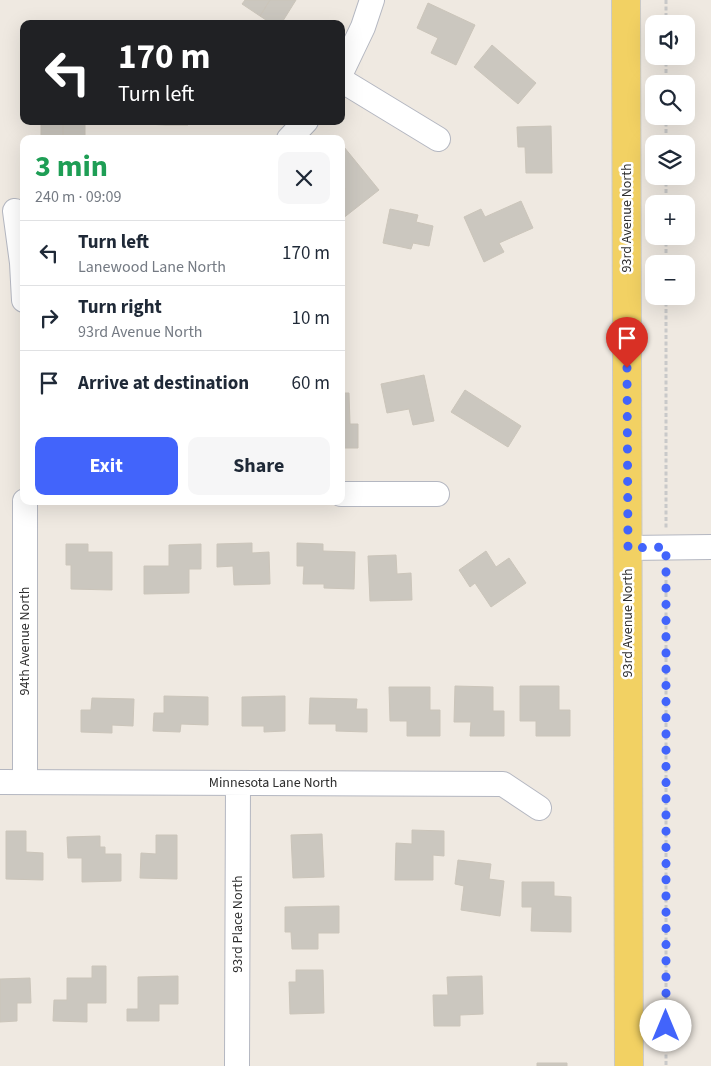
<!DOCTYPE html>
<meta charset="utf-8">
<style>
:root{--surface:#fff;--page:#f6f6f7;--text:#1f2937;--muted:#747a83;--line:#e0e1e3;--accent:#4264fb}
body{margin:0;font-family:"Source Sans 3",sans-serif;background:var(--page);color:var(--text);height:100vh;display:flex;flex-direction:column;font-size:19px;white-space:nowrap}
*{box-sizing:border-box;margin:0}
p{font-size:16px;color:var(--muted)}
.icon{flex:none;width:28px;height:28px;fill:none;stroke:currentColor;stroke-width:2;stroke-linecap:round;stroke-linejoin:round}
.map{position:relative;flex:1;overflow:hidden}
.panel{position:absolute;left:20px;top:135px;width:325px;height:370px;display:flex;flex-direction:column;background:var(--surface);border-radius:10px;box-shadow:0 5px 20px #0002}
.panel>*{flex:none}
.guide{position:absolute;left:20px;top:20px;width:325px;height:105px;border-radius:10px;box-shadow:0 5px 20px #0002;background:#202124;color:#fff;overflow:hidden}
.buttons{position:absolute;left:645px;top:15px;display:grid;gap:10px}
.buttons a{display:grid;place-items:center;width:50px;height:50px;border-radius:10px;background:var(--surface);box-shadow:0 5px 20px #0002;font-size:25px}
.pin{position:absolute;display:grid;place-items:center;width:42px;height:42px;color:#fff;margin:-51px -21px;border-radius:50% 50% 50% 0;rotate:-45deg;box-shadow:0 0 5px #0007}
.pin .icon{rotate:45deg}
.me{position:absolute;width:55px;margin:-28px;rotate:0deg;stroke-linejoin:round;filter:drop-shadow(0 0 4px #0008)}
.turn{display:flex;align-items:center;gap:18px;height:105px;padding:0 15px;font-size:22px}
.turn .icon{width:65px;height:65px;stroke-width:2.5}
.turn b{display:block;font-size:35px;line-height:42px}
.round{display:grid;place-items:center;flex:none;width:52px;height:52px;border-radius:10px;background:var(--page)}
.summary{display:flex;align-items:center;justify-content:space-between;height:85px;padding:0 15px}
h1{font-size:30px;font-weight:700;line-height:38px;color:#1e9e55}
.button{display:flex;gap:10px;margin-top:auto;padding:10px 15px}
.button a{flex:1;height:58px;border-radius:10px;background:var(--accent);color:#fff;font-size:20px;font-weight:700;line-height:58px;text-align:center}
.button a+a{background:var(--page);color:var(--text)}
ul{padding:0;list-style:none}
li{display:flex;align-items:center;gap:15px;height:65px;padding:0 15px;border-top:1px solid var(--line)}
li div{flex:1}
li b{display:block;font-size:19px}
li em{font-style:normal}
.map>svg:first-child{display:block}
.building{fill:#cbc7bf;stroke:#cbc5ba}
.lines{fill:none;stroke-linecap:round;stroke-linejoin:round}
.minor-casing{stroke:#b4b7c1;stroke-width:26}
.major-casing{stroke:#c9c9c9;stroke-width:30}
.path{stroke:#c9c9c9;stroke-width:3;stroke-dasharray:4 2.5;stroke-linecap:butt}
.minor{stroke:#fff;stroke-width:24}
.major{stroke:#f2d163;stroke-width:28}
.route{stroke:#4264fb;stroke-width:9;stroke-dasharray:0 16.2}
.labels{text-anchor:middle;dominant-baseline:central;stroke-width:5;stroke-linejoin:round;paint-order:stroke}
.street-label{font-size:14px;fill:#2e2e2e;stroke:#fff}
</style>
<div class="map">
<svg width="711" height="1066" viewBox="0 0 711 1066">
<rect width="100%" height="100%" fill="#efe9e1"/>
<!-- building -->
<path class="building" d="M245,0H270L260,16L242,4Z
M270,0H296L281,24H272L260,16Z
M428,3L475,25L456,65L431,53L438,38L417,28Z
M492,45L536,83L518,104L474,67Z
M41,121H63V139H41Z
M63,121H85V139H63Z
M145,121H166V125L145,124Z
M166,121H188V125H166Z
M551,126L552,173H526L525,147H518L517,127Z
M344,147L379,190L342,219L341,193L346,189L341,184V150Z
M521,201L533,228L499,243L504,252L484,262L464,217L481,209L485,217Z
M390,209L418,215L416,222L433,226L429,246L413,243L411,249L383,243Z
M424,375L434,421L413,425L409,409L387,413L381,384Z
M465,390L521,426L508,447L451,412Z
M341,393H349L350,424H358V448H341Z
M252,543V553L269,552L270,584L234,585L233,566L217,567V544Z
M297,543L323,544V551L355,552L354,589L324,588V584H303L304,566H297Z
M66,544H88V552H112V590L71,589V565H66Z
M201,544V569H189V593L144,594V566H169V545Z
M486,551L496,567L509,558L526,583L491,607L475,583L470,587L459,570Z
M396,555L397,574L411,573L412,600L370,601L368,556Z
M455,686L493,687V711H504V736H470L471,722H454Z
M520,686H559V710H570V736H536V721H520Z
M389,687H430V710H440V736H407V721H390Z
M164,696L208,697V725L181,724L180,732L153,731L154,713H164Z
M285,696V731L264,732V726H242V697Z
M92,698L134,699L133,726L112,725V733L81,732V710H91Z
M310,698L357,699L356,709H367V732L336,731V724H309Z
M412,830L444,831V856L433,855V880H395L396,843L412,844Z
M6,831H26V852L43,853V880L6,879Z
M322,834L324,877L293,878L291,835Z
M156,835H177V879L140,878L141,853L156,854Z
M100,836V847H105V854H121V881L82,882V858H68L67,837Z
M458,860L491,864L489,879L504,881L500,916L461,910L464,886L455,884Z
M522,882H554V896L571,897V932L531,931L532,907H522Z
M339,906V933H318V949H292L291,932H285V907Z
M92,966H106V1003H87V1022L53,1021L54,1000H67V978H92Z
M296,970H323L324,1013L290,1014L289,982H296Z
M178,976V1004H159V1021H127V1009H138V977Z
M482,976L483,1014L460,1015V1026H434L433,995H448L447,977Z
M30,978L31,1003H17V1021L0,1022V979Z
M537,1063H567V1066H537Z"/>
<g class="lines">
<defs>
<path id="minor" d="M341,73L363,27L372,0
M341,80L438,139
M289,139L306,121
M15,211L22,263L24,300
M341,494H437
M25,501V782
M628,548L711,547
M0,782L503,784L539,808
M237,1066L238,783"/>
<path id="major" d="M626,0L629,1066"/>
</defs>
<!-- minor casing -->
<use href="#minor" class="minor-casing"/>
<!-- major casing -->
<use href="#major" class="major-casing"/>
<!-- path -->
<path class="path" d="M666,0V24
M666,56V84
M666,116V144
M666,176V204
M666,236V264
M666,296V528
M666,567V1066"/>
<!-- minor -->
<use href="#minor" class="minor"/>
<!-- major -->
<use href="#major" class="major"/>
</g>
<g class="lines">
<!-- route -->
<path class="route" d="M627,368L628,548L666,547V1026"/>
</g>
<g class="labels">
<!-- street labels -->
<g class="street-label">
<text transform="translate(627 218) rotate(-90)">93rd Avenue North</text>
<text transform="translate(628 623) rotate(-90)">93rd Avenue North</text>
<text transform="translate(25 641) rotate(-90)">94th Avenue North</text>
<text x="273" y="783">Minnesota Lane North</text>
<text transform="translate(238 924) rotate(-90)">93rd Place North</text>
</g>
</g>
</svg>
<div class="buttons">
<a><svg class="icon" aria-label="sound" viewBox="0 0 24 24"><path d="M4 9h4l5-4v14l-5-4H4zM17 9q2 3 0 6"/></svg></a>
<a><svg class="icon" aria-label="search" viewBox="0 0 24 24"><circle cx="10" cy="10" r="6"/><path d="M15 15l6 6"/></svg></a>
<a><svg class="icon" aria-label="layers" viewBox="0 0 24 24"><path d="M12 4l9 5-9 5-9-5zM3 14l9 5 9-5"/></svg></a>
<a>+</a>
<a>−</a>
</div>
<div class="pin" style="left:627px;top:368px;background:#d93025"><svg class="icon" aria-label="arrive" viewBox="0 0 24 24"><path d="M6 21V4h12l-3 4 3 4H6"/></svg></div>
<svg class="me" style="left:666px;top:1026px" viewBox="-20 -20 40 40"><circle r="19" fill="#fff"/><path d="M0-13L10 11 0 6-10 11z" fill="#4264fb"/></svg>
<div class="guide">
<div class="turn"><svg class="icon" aria-label="left" viewBox="0 0 24 24"><path d="M17 20v-9H6M10 6l-5 5 5 5"/></svg><div><b>170 m</b>Turn left</div></div>
</div>
<section class="panel">
<div class="summary"><div><h1>3 min</h1><p>240 m · 09:09</p></div><a class="round"><svg class="icon" aria-label="close" viewBox="0 0 24 24"><path d="M6 6l12 12M18 6L6 18"/></svg></a></div>
<ul>
<li><svg class="icon" aria-label="left" viewBox="0 0 24 24"><path d="M17 20v-9H6M10 6l-5 5 5 5"/></svg><div><b>Turn left</b><p>Lanewood Lane North</p></div><em>170 m</em></li>
<li><svg class="icon" aria-label="right" viewBox="0 0 24 24"><path d="M7 20v-9h11M14 6l5 5-5 5"/></svg><div><b>Turn right</b><p>93rd Avenue North</p></div><em>10 m</em></li>
<li><svg class="icon" aria-label="arrive" viewBox="0 0 24 24"><path d="M6 21V4h12l-3 4 3 4H6"/></svg><div><b>Arrive at destination</b></div><em>60 m</em></li>
</ul>
<div class="button"><a>Exit</a><a>Share</a></div>
</section>
</div>
